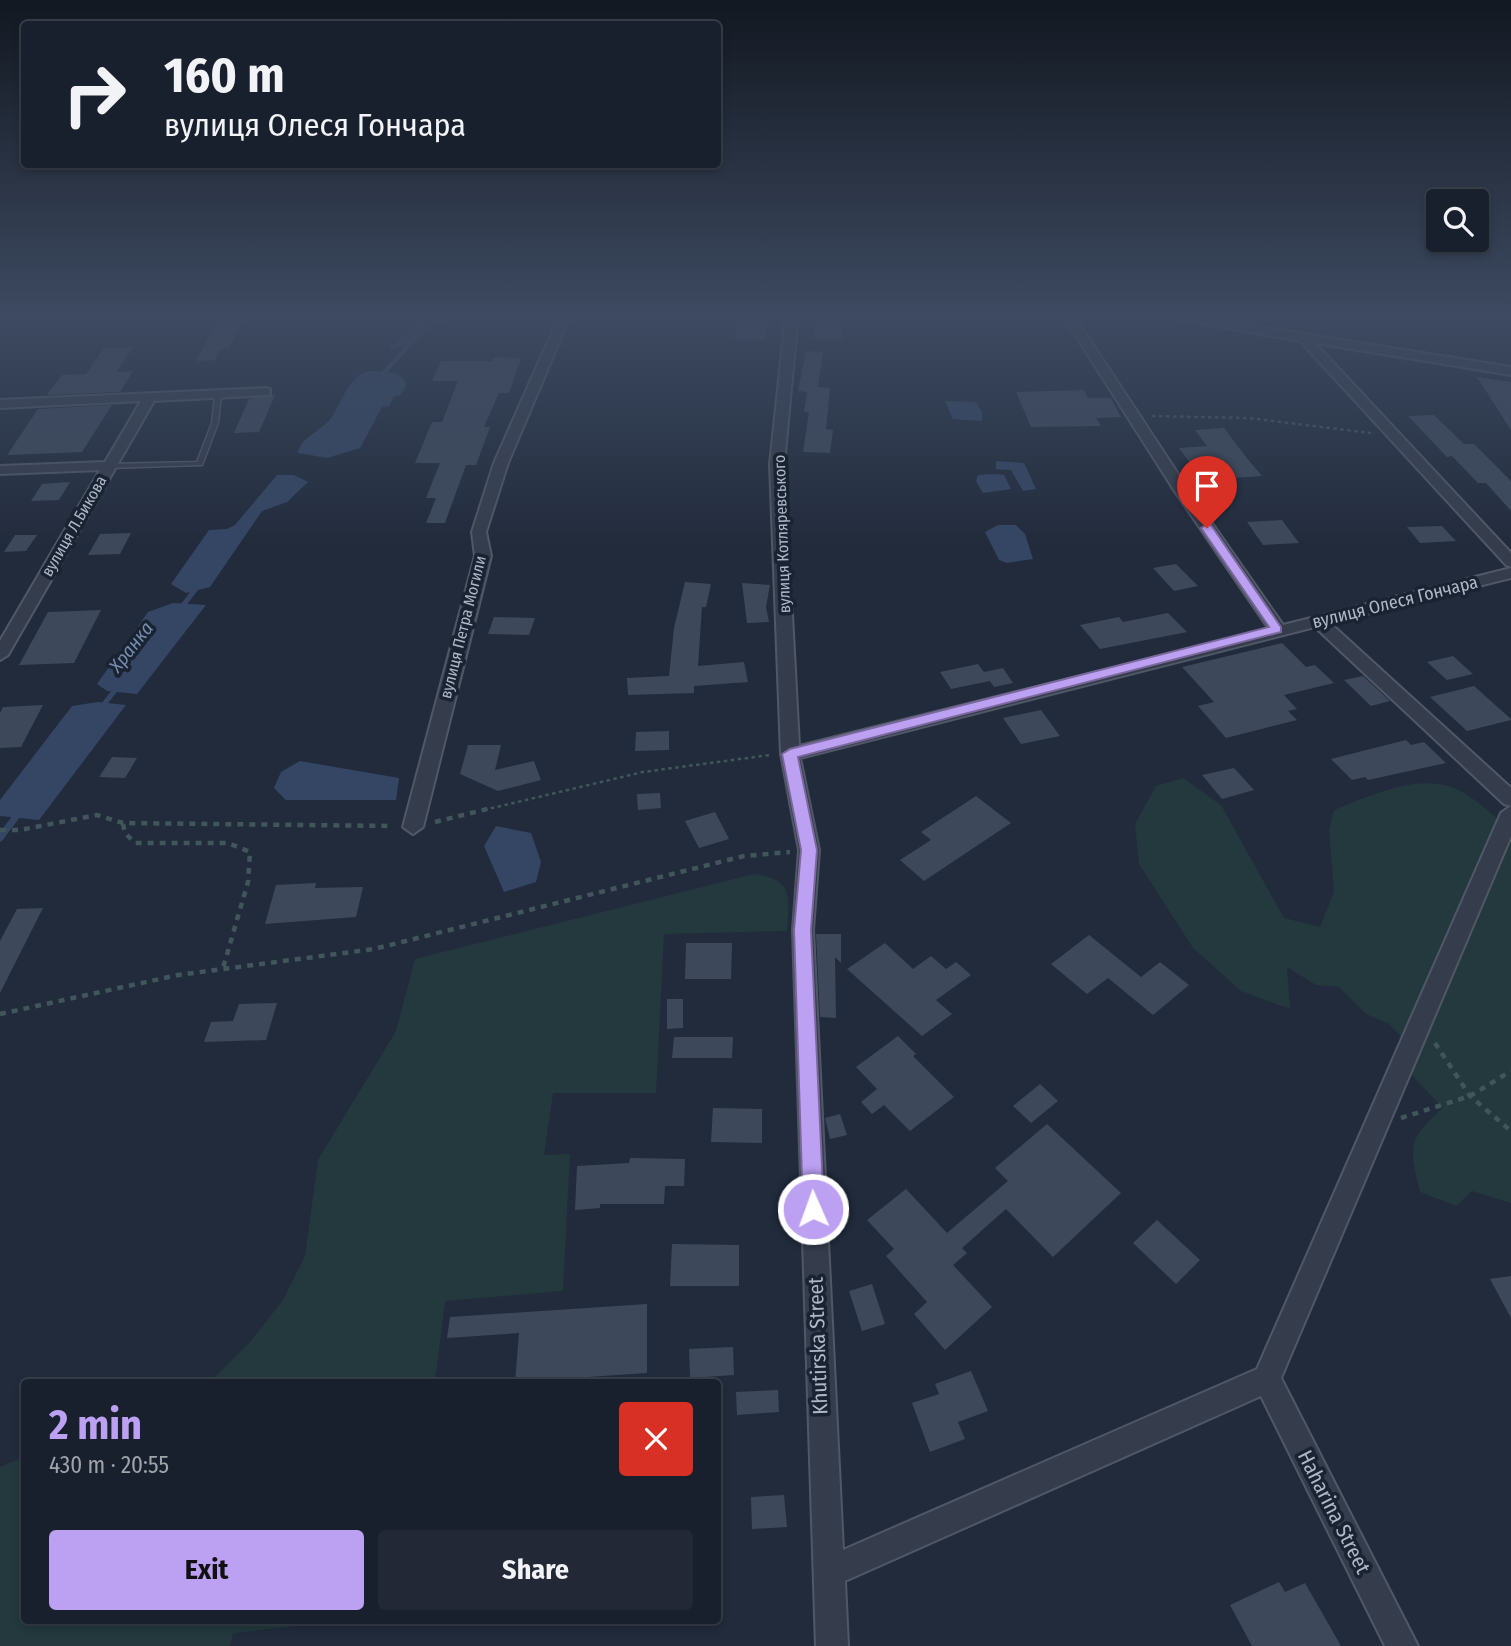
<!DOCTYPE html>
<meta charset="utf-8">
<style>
:root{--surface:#19202d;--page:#222835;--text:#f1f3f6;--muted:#9fa3aa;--line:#373e49;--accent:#bca0f2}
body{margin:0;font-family:"Fira Sans Condensed",sans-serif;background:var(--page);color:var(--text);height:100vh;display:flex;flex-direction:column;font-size:26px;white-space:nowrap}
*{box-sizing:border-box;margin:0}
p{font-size:23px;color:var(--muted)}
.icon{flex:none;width:38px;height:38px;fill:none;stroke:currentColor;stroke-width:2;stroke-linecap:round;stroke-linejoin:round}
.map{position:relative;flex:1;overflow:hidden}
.details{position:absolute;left:21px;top:1379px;width:700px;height:245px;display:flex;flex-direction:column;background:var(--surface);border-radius:7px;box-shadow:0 4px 10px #0003,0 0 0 2px var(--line)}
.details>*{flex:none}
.banner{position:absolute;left:21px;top:21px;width:700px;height:147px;border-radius:7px;box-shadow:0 4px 10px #0003,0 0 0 2px var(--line);background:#19202d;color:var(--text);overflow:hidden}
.controls{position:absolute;left:1426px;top:189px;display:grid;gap:14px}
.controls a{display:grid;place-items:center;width:63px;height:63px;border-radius:7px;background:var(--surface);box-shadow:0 4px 10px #0003,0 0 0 2px var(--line);font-size:35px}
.pin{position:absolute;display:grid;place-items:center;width:60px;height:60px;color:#fff;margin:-72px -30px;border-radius:50% 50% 50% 0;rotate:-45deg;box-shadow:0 0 7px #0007}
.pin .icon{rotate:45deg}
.me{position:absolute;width:77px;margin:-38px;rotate:358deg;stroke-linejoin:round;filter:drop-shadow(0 0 5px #0008)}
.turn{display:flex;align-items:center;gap:24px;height:147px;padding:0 28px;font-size:32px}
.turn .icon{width:91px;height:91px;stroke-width:2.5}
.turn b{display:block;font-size:49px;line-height:60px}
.round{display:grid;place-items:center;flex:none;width:74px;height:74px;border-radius:7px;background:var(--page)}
.overview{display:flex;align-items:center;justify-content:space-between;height:119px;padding:0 28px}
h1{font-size:42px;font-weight:700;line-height:52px;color:var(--accent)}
.action{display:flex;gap:14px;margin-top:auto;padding:14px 28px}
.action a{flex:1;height:80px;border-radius:7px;background:var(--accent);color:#111;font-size:28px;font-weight:700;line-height:80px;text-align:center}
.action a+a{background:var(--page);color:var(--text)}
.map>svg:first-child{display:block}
.green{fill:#23393d}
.water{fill:#344664}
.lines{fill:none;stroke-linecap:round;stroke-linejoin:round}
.stream-far2{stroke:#344664;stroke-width:4.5}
.stream-far1{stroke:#344664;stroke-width:5}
.stream{stroke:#344664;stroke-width:7}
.building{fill:#3d495b}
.service-casing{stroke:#505867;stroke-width:3}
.minor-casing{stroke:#505867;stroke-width:4}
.path-far1{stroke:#41565a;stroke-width:2.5;stroke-dasharray:3.5 3.5;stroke-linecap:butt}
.path{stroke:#41565a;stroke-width:4.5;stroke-dasharray:6 6;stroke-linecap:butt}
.service{fill:#353d4c;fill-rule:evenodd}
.minor{fill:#353d4c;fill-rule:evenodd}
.route{fill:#bca0f2;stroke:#7a689d;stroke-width:2}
.labels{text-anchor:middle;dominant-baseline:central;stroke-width:7;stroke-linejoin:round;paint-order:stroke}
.far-street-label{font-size:16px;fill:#b0b8c8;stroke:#1a2331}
.street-label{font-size:18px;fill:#b0b8c8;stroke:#1a2331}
.water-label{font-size:19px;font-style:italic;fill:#768db1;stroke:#1a2331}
.near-street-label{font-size:21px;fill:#b0b8c8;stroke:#1a2331}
</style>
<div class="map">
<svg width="1511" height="1646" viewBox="0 0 1511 1646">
<rect width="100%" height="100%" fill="#212b3c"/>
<!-- green -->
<path class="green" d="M1183,778L1221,805L1284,918L1320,927L1334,892L1329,829L1334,810C1373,795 1424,769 1464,793C1481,803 1496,818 1511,831V1203L1472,1191L1456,1206L1420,1192C1409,1147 1407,1139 1443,1108L1398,1061L1402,1038L1389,1024L1366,1014L1339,987L1316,985L1287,967L1290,1009L1241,991L1193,948L1139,864L1135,824L1156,786Z
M754,874C794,879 789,897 787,931L664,934L656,1093H553L544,1155L570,1154L563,1291L445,1301L435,1382H210L250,1342L283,1300L305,1256L318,1160L396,1031L415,959Z
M24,1457V1620L343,1621L233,1633L230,1646H0V1467Z"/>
<!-- water -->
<path class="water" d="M430,314H459L449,322L425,324L411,344L390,349V346C407,338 413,321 430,314Z
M372,371L394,373L403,378L406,385L401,395L394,396L389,406L382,407L360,448L327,458L298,453C299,439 322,430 331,418C342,404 349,372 372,371Z
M945,401L976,402L982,412V421L953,419Z
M996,461L1024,463L1036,489L1023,491L1011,470L996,469Z
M995,474L1004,475L1011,489L983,493L976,481L978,475Z
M277,475H294L308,482L287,502L262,511L210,587L186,593L171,584L209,530L227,529L235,525Z
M998,525H1016L1025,534L1033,559L1007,563L999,560L985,532Z
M173,603L206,605L137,694L107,691L97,684L148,612Z
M98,702L126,705L39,820L0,816V800L72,706Z
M300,761L399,778L396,800H286L274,788L281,772Z
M496,826L531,833L541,862L536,882L504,892L484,846Z"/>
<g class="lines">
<!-- stream-far2 -->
<path class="stream-far2" d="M381,376L437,314"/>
<!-- stream-far1 -->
<path class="stream-far1" d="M181,608L198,586
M100,709L117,688"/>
<!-- stream -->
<path class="stream" d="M0,838L18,814"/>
</g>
<!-- building -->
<path class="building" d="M247,314L229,348L221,349L215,360L196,361L221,315Z
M738,314H767L765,340L735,339Z
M815,314H841L842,339H815Z
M133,347L116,372L133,371L120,392L47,395L62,375L86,374L104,348Z
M806,351L823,352L818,387L830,388L826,429L833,430L830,453L803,452L809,412H804L807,392L798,391Z
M494,357L521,358L509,393H499L484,427H490L476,465H466L445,523H426L436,498H426L440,463H415L432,422H442L458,381H432L441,361H492Z
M1477,377L1511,382V430Z
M1084,390L1088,398H1111L1121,417L1096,418L1101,426L1031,427L1016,392Z
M275,395L259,432L234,433L249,399Z
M112,405L82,452L7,455L38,409Z
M1434,415L1464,444H1474L1511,481V511L1486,483H1478L1452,456L1447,457L1408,416Z
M1224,428L1246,457L1262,476L1202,480L1179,448L1207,446L1195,430Z
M70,482L59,500L31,501L42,484Z
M1282,520L1299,543L1263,545L1247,522Z
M1442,526L1456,541L1420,543L1407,527Z
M131,533L120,554L88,555L100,534Z
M15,535H37L26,551L4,552Z
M1176,564L1198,586L1174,591L1153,568Z
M685,582L711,584L706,607H702L698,666L744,662L748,682L694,686V693L628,695L627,678L669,676L674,628Z
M742,583L770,585L766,607L769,622L747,623Z
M101,610L74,663L19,665L48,612Z
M1168,613L1187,632L1100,649L1080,625L1119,617L1123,622Z
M494,617L535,618L529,635L488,634Z
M1282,643L1306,667L1315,665L1334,683L1284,695L1297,709L1288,711L1297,720L1226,738L1198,706L1214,702L1182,667Z
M1453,656L1473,674L1447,680L1427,662Z
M978,664L984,672L1003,668L1013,683L994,687L990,681L951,689L940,672Z
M1363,676L1390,701L1371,706L1344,680Z
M1474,686L1511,719V720L1467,731L1430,697Z
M43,705L21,747L0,748V713L3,707Z
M1041,710L1060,736L1021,744L1003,718Z
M669,731V750L635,751L636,732Z
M1406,740L1411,745L1424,742L1446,763L1368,780L1365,777L1352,780L1331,759Z
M468,745H501L495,770L534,761L541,780L498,791L460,774Z
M112,757L137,758L125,778L99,777Z
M1234,768L1254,790L1222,799L1202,775Z
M660,793L661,808L638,810L637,794Z
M976,796L1011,823L924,881L900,860L931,840L921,832Z
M715,812L729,839L699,848L685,821Z
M316,883L315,888L363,887L356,917L265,924L276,885Z
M43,908L0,993V941L17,909Z
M816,934H841V963L835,957L836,1018L820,1017Z
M1089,935L1141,977L1160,962L1189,985L1153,1015L1108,978L1087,994L1051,964Z
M686,943H732L731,979H685Z
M885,943L913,969L931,956L946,969L956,962L971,975L936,1000L952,1014L922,1036L847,969Z
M667,999H683V1028L667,1029Z
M277,1003L266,1040L204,1042L211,1022L233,1021L239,1004Z
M898,1036L916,1054L913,1056L954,1097L910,1131L884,1105L872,1114L861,1102L877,1089L856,1067Z
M674,1037H733L732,1058H672Z
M1040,1084L1058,1101L1031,1123L1013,1106Z
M713,1108L762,1109V1143L711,1142Z
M840,1114L847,1135L830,1139L825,1118Z
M1047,1124L1121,1193L1053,1257L1006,1209L962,1248L967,1253L953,1265L992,1307L945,1350L914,1314L927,1302L886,1256L894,1249L867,1220L906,1189L947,1233L1008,1181L995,1168Z
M630,1158L685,1159L684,1186H665L664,1204H600V1208L575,1210L577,1166L629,1163Z
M1157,1220L1200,1260L1176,1284L1133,1243Z
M672,1244L739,1245V1286H670Z
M1511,1276V1318L1490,1279Z
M872,1284L885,1324L862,1331L849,1291Z
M647,1304V1373L515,1382L519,1333L447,1338L450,1317Z
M733,1347L734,1375L690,1378L689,1349Z
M971,1371L988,1411L958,1422L965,1439L930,1452L912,1403L939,1394L935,1384Z
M778,1390L779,1412L737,1415L736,1392Z
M784,1495L787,1527L752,1529L751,1497Z
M1279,1582L1285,1592L1305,1583L1341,1646H1252L1230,1605Z"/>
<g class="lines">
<defs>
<path id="service" d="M218,393L221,395L218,423L202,465L108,468L105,466L108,464L197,462L212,423L215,395Z"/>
<path id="minor" d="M0,314H13L0,318Z
M560,314H571L508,463L486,532L491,556L423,827L413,834L403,827L475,556L472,532L494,463Z
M786,314H798L784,464L799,746L1269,629L1172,487L1062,314H1073L1186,486L1283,625L1511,568V578L1330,623L1511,788V806L1504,804L1315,627L800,758L819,850L813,930L843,1550L1257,1369L1501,813L1511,806V836L1281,1378L1418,1646H1385L1261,1396L845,1581L848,1646H816L793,930L799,850L781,754L770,464Z
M1149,314H1178L1511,367V375L1315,343L1511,553V567L1506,565L1300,341Z
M266,388L270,389V395L154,401L8,655L0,660V641L100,470L0,474V466L105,462L141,401L0,408V400Z"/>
</defs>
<!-- service casing -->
<use href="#service" class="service-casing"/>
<!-- minor casing -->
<use href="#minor" class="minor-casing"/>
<!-- path-far1 -->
<path class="path-far1" d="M1152,416L1248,418L1371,433
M484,810L643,772L770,755"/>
<!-- path -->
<path class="path" d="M435,822L491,808
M123,824L125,833L135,843H228L250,852L248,882L223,968
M0,830H20L97,815L123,823L393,826
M0,1014L178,975L374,949L744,856L790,852
M1435,1043L1470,1096L1511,1131
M1401,1118L1470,1096L1511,1071"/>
<!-- service -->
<use href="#service" class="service"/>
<!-- minor -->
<use href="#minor" class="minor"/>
</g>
<!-- sky -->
<linearGradient id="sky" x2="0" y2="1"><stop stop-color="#121821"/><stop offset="0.58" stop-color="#3d4a61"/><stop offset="1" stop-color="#3d4a61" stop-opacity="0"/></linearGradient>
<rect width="1511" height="545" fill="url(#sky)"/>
<!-- route -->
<path class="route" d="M1207,524L1211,525L1281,627V632L798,757L817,850L811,930L824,1209L821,1216L813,1219L806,1216L803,1209L794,930L801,850L782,754L790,749L1269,627L1201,528Z"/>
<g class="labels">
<!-- far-street labels -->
<g class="far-street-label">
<text transform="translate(74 526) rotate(-60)">вулиця Л.Бикова</text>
<text transform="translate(782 534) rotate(-92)">вулиця Котляревського</text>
<text transform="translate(463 627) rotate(-76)">вулиця Петра Могили</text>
</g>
<!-- street labels -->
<g class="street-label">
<text transform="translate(1395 602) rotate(-14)">вулиця Олеся Гончара</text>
</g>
<!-- water labels -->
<g class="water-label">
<text transform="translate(131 647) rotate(-52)">Хранка</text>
</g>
<!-- near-street labels -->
<g class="near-street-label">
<text transform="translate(818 1346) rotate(-92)">Khutirska Street</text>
<text transform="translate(1334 1512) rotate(63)">Haharina Street</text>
</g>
</g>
</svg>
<div class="controls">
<a><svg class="icon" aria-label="search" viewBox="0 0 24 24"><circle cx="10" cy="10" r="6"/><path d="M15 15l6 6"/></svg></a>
</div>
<div class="pin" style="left:1207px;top:528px;background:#d93025"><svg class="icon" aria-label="arrive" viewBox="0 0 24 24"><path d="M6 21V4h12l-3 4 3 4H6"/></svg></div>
<svg class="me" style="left:813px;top:1209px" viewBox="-20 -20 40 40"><circle r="17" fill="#bca0f2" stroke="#fff" stroke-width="3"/><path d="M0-11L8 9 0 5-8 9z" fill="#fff"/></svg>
<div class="banner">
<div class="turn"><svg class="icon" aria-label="right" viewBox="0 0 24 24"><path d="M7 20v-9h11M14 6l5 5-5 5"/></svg><div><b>160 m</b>вулиця Олеся Гончара</div></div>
</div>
<section class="details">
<div class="overview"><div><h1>2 min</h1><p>430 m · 20:55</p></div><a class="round" style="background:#d93025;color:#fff"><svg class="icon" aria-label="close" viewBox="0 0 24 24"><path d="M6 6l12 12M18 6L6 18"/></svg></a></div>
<div class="action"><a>Exit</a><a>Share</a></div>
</section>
</div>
